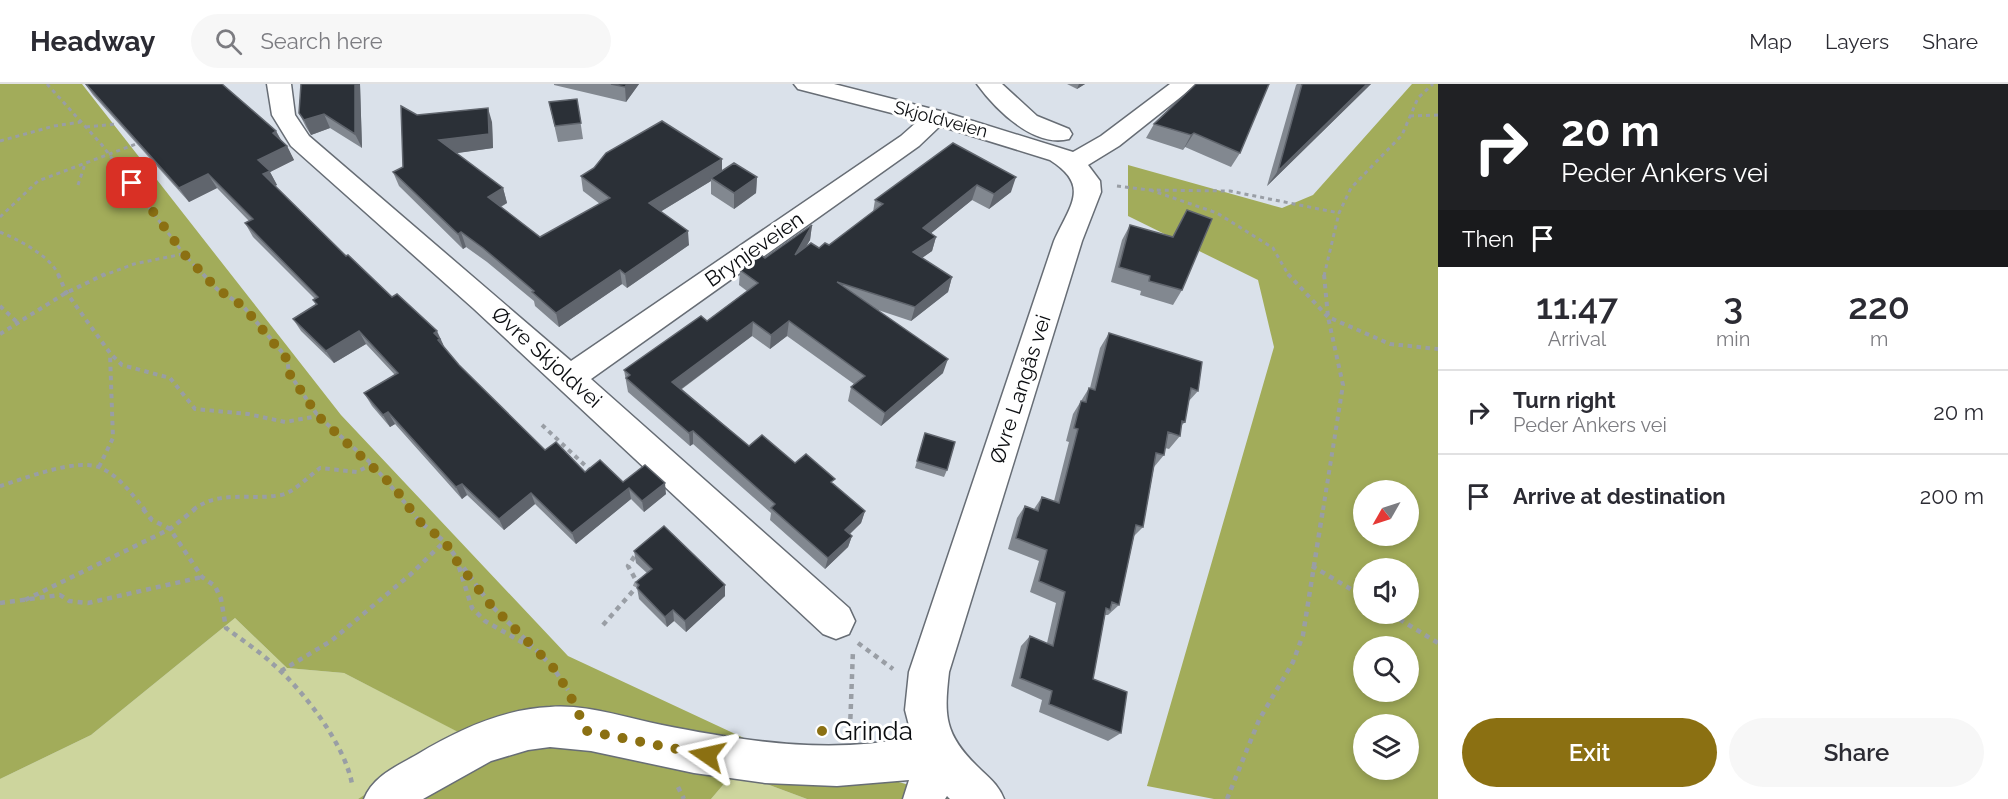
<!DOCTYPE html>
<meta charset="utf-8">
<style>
:root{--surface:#fff;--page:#f7f7f7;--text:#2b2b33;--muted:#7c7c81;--line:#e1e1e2;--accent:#8b7012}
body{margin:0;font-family:Raleway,sans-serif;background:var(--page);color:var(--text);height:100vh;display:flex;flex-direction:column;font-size:22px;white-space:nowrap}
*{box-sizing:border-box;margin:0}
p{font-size:20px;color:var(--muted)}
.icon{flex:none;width:33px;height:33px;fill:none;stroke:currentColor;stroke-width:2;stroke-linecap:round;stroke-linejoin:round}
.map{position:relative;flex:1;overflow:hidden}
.drawer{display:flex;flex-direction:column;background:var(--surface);width:570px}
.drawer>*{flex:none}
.top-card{background:#202124;color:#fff;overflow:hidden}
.needle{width:39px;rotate:231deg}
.fabs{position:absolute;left:1353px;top:396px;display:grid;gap:12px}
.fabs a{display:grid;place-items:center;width:66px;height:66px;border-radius:50%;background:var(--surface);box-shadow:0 3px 9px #0003;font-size:30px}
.pin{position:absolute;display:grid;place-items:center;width:51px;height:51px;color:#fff;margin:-26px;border-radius:12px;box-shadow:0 3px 9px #0006}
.me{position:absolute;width:66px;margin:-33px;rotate:281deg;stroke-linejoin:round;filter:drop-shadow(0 0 4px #0008)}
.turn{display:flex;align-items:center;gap:21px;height:126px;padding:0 24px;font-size:27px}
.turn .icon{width:78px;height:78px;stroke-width:2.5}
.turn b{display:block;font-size:42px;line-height:51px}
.then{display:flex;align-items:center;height:57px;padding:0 24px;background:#0003;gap:12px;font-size:22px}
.eta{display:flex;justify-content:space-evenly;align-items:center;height:102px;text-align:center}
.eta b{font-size:36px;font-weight:600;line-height:42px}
.primary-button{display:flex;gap:12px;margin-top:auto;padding:12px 24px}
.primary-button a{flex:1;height:69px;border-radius:36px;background:var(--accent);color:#fff;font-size:24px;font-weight:600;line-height:69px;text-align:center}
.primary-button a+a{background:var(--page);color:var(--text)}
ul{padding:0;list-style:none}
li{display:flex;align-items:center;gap:18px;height:84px;padding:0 24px;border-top:2px solid var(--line)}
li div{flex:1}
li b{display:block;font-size:22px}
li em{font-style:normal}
header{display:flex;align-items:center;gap:36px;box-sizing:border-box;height:84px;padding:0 30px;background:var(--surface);border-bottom:2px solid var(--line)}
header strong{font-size:28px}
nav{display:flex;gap:33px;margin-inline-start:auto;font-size:21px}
.search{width:420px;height:54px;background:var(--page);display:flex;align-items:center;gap:15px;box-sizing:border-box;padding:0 21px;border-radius:33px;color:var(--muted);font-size:22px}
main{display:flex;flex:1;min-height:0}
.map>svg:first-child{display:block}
.green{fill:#cdd59d}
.forest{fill:#a2ac5a;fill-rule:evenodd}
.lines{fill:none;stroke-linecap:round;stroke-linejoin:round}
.minor-casing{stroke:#676d75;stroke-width:3}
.path-far2{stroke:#999ea5;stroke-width:3;stroke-dasharray:4 4;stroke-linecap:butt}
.path-far1{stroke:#999ea5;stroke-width:4;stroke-dasharray:4.5 4.5;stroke-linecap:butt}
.path{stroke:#999ea5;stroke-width:4.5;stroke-dasharray:5 5;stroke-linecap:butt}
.minor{fill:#fff;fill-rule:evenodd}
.wall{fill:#828890}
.shaded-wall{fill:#60656d}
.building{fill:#2b3037;stroke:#60656d;stroke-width:1.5}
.route{stroke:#8b7012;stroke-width:10;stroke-dasharray:0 18}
.poi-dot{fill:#8b7012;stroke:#fff;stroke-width:2}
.labels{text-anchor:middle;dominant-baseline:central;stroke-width:6;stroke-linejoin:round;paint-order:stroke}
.far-street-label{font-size:18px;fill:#0b0d10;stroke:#fff}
.street-label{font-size:21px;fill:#0b0d10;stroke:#fff}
.near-poi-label{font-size:26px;fill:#0b0d10;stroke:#fff;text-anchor:start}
</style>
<header>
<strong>Headway</strong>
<div class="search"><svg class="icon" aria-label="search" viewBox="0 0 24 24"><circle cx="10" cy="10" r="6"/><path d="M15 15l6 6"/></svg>Search here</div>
<nav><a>Map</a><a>Layers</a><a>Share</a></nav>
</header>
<main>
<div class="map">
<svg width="1438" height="715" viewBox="0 0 1438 715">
<rect width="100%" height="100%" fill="#dae1ea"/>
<!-- green -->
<path class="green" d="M235,534L287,584L344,589L461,649L358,715H0V695L91,651Z
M734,688L807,715H711Z"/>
<!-- forest -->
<path class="forest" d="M0,0H82L341,331L568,572L746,655L959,715H807L734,688L711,715H358L460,649L344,589L287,584L235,534L91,651L0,695Z
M1412,0H1438V715H1214L1147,702L1274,263L1258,196L1128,132V81L1282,124L1313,111ZM1364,406H1408V452H1364ZM1364,484H1408V530H1364ZM1364,562H1408V608H1364ZM1364,640H1408V686H1364Z"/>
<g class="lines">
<defs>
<path id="minor" d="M267,0H291L295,31L309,52L571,277L901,52L919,36L798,5L794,0H834L944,28L1073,68L1101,52L1170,0H1197L1119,62L1088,81L1100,97L1101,108L1082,157L949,588C944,632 944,650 978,683C989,694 998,700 1004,715H950L947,712L945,715H903L909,696L837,702L765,699L694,689L591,667L550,663L528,666L491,677L423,715H364C373,692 397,682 418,670C458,646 503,625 550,623C588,620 625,634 662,641C742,657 831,671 912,653L905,626L909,588L1054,157C1070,121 1091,102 1050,76L940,42L919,62L591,295L849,524L855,537L849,550L836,555L823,550L474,225L291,62L272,31Z
M977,0H1002L1037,32L1069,45L1072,50L1069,55C1034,64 996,26 977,0Z"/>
</defs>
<!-- minor casing -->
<use href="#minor" class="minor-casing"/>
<!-- path-far2 -->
<path class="path-far2" d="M47,0L102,61L184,170L204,192
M1410,32L1438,31
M86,43L117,40
M0,57L54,42L81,38
M78,101L85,80
M1117,102L1150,106L1230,107L1339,129
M1150,106L1217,129L1273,164L1289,192
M0,133L38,97L136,60
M0,148C19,156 51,172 59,192
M102,192L134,180L183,170
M1324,192L1339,129L1351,104L1402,51L1418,14L1433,0"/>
<!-- path-far1 -->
<path class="path-far1" d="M58,190L66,208L110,269L122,281L170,294L195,325L248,330L285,338L318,332
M203,190L217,205L243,222L287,274L289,289L318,332L372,380L411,426
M1288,190L1328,233L1390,260L1438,265
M0,222L17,238
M0,250L64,210L105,190
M542,341L590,386
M99,383L113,354L110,270
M0,402C24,395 77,373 101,384C120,393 132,410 145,426
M193,426C220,405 250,417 281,411C293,409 309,392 320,384L357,388L372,380
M1323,426L1343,301L1328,233L1324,190"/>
<!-- path -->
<path class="path" d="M143,425L152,436L170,445L202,493L215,502L221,515L226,544C242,556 259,567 274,581C304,607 345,661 352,700
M410,425L419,437L445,458L490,520L552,582L568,606
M1312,482L1364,513
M459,483L472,524L485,537L532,564
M25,516L170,445L195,425
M0,519L60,511L69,517L88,519L202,493
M1391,530L1438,559
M603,541L633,507L637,498L628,482L638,467
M858,559L893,585
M281,587L331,557L411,490L444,458
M850,645L853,566
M678,703L684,715
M1227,715L1259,636L1293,578L1303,551L1323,425"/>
<!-- minor -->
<use href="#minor" class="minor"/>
</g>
<!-- wall -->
<path class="wall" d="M85,0L276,47L281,57L287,62L294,76L270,88L277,101L274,102L346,172L443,260V262L459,281L545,366L585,388L666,410L644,428L631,415L576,460L535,420L504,446L467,411L462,415L395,340L390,343L372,322L364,309L395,291L366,260L334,279L301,247L293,235L316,221L313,216L315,215L253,153L245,139L249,137L217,104L189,118L93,11Z
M301,0H360L362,64L330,44L311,51L306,43L299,29Z
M554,0H639L626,18L554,1Z
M1067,0H1085L1077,5Z
M1196,0L1240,69L1231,83L1185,63L1183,66L1146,54L1154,40Z
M1297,0H1371L1267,102L1296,1Z
M577,15L583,55L558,58L549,18Z
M417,31L492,38L493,64L456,69L503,104L507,119L501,123L540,153L600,120L583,107L581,92L722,75V87L757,93L756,109L734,125L711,110V97L660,128L689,161L627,204L622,200L559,243L535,222L534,217L487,178L466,163L463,165L399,102L393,88L403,83Z
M953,59L1011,108L989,125L972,116L931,149L936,153L932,167L922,174L952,193L948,208L911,237L878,226L943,289L881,342L848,317L851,303L854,300L787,252L770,265L752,252L682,305L749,362L795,379L834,401L865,427L861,439L850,450L852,452L848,463L825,485L770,436L771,429L693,360L690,362L628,308L624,286L707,237L747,207L739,201L740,186L765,174L812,141L810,156L806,162L819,164L829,161L873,128L875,116Z
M1187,126L1182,206L1173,221L1140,211L1141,207L1111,198L1122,156L1130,141L1172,153Z
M1109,249L1198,307L1188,318L1185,338L1181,342L1180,352L1169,365L1165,364L1164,371L1154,383L1143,443L1134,452L1119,521L1108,531H1105L1093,595L1121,649L1108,657L1039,628L1042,616L1011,602L1021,562L1030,552L1047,559L1056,519L1030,508L1039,477L1008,465L1017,434L1025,422L1034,425L1042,413L1054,417L1069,358L1066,357L1073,330L1089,304H1090L1100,264Z
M925,349L947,386L944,393L915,384Z
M634,467L725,512L686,548L674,537L667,543L639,515L636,498L647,489L636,479Z"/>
<!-- shaded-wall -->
<path class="shaded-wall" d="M355,0H360L362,64L355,50Z
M627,0H639L626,18L625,3Z
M1079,0H1085L1077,5Z
M1367,0H1371L1267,102L1278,87Z
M488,24L492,38L493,64L444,71L439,56Z
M324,30L330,44L311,51L304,36Z
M276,47L284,61L273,49Z
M1194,49L1185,63L1183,66L1191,51Z
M287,62L294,76L270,88L277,101L270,104L263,90L258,76Z
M722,75V90L711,94V97L650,134L649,119Z
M208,90L217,104L189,118L179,104Z
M757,93L756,109L734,125V109Z
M1016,93L1011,108L989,125L994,110Z
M977,101L972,116L919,159L923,144Z
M503,104L507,119L492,127L488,113Z
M812,141L810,156L793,185L795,171Z
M688,147L689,161L627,204L625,190Z
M461,148L466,163L463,165L458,150Z
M936,153L932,167L909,183L913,168Z
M620,186L622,200L559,243L556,229Z
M952,193L948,208L911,237L915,223Z
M789,237L787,252L770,265L771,251Z
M753,238L752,252L673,311L672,298Z
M359,247L366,260L334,279L326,267Z
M437,247L443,260L446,268L434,249Z
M948,275L943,289L881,342L885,329Z
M388,328L395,340L390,343L383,331Z
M693,347V360L690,362L689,349Z
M665,399L666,410L644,428L642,417Z
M462,400L467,411L462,415L456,403Z
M629,404L631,415L576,460L572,449Z
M531,409L535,420L504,446L499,435Z
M865,427L861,439L842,457L845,446Z
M852,452L848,463L825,485L828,474Z
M725,501V512L686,548L685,537Z
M673,526L674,537L667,543L665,533Z"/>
<!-- building -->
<path class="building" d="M86,0H222L276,47L273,49L287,62L258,76L270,87L263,90L346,172L348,171L392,213L397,210L437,247L434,249L440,255L438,256L459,281L545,366L556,358L585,388L600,376L623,398L645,381L665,399L642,417L629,404L572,449L531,409L499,435L462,400L456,403L388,328L383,331L364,309L398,289L359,247L326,267L293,235L317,220L313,216L318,213L245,139L253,135L208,90L179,104Z
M301,0H355V50L324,30L304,36L299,29Z
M611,0H627L625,3Z
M1196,0H1269L1240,69L1194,49L1191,51L1154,40Z
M1302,0H1367L1278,87Z
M577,15L581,39L555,42L549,18Z
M401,22L417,31L488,24L489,50L439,56L503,104L488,113L540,153L610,114L581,92L594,84L606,69L662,37L722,75L649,119L688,147L625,190L620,186L556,229L532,208L534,207L483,164L461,148L458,150L393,88L403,83Z
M953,59L1016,93L994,110L977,101L923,144L936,153L913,168L952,193L915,223L837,198L948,275L885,329L851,303L865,292L789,237L771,251L753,238L672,298L749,362L762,351L795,379L806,370L835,395L831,398L865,427L845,446L852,452L828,474L771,424L775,420L693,347L689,349L626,294L630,291L624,286L701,232L707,237L758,199L740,186L761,171L765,174L812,141L795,171L811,159L819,164L825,159L829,161L883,120L875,116Z
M734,79L757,93L734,109L711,94Z
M1187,126L1212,135L1182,206L1149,197L1150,192L1119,183L1130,141L1173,153Z
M1109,249L1202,278L1198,307L1191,304L1185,338L1182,337L1180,352L1168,348L1164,371L1156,369L1143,443L1136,441L1119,521L1112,518L1110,526L1106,524L1093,595L1127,608L1121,649L1049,620L1052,607L1020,594L1030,552L1053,562L1065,508L1039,497L1047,466L1016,454L1025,422L1038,427L1042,413L1059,419L1078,345L1074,344L1081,317L1086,318L1089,304L1095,306Z
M925,349L955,358L947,386L917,377Z
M664,442L725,501L685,537L673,526L665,533L637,504L639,501L636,498L652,485L634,467Z"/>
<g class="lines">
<!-- route -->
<path class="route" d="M132,99L184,170L217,205L243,222L286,274L289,289L318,332L394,403L419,437L445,458L458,479L490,520L552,582L568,607L587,647L707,671"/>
</g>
<!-- markers -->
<circle class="poi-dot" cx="822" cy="647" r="6"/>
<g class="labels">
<!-- far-street labels -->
<g class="far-street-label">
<text transform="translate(941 35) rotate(15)">Skjoldveien</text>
</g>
<!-- street labels -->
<g class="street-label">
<text transform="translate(754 165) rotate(-35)">Brynjeveien</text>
<text transform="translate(547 273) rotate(42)">Øvre Skjoldvei</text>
<text transform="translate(1020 305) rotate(-72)">Øvre Langås vei</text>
</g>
<!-- near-poi labels -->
<g class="near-poi-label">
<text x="834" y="647">Grinda</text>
</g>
</g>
</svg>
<div class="fabs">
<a><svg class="needle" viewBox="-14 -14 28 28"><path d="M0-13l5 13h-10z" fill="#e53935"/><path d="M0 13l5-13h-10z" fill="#7c7c81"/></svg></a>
<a><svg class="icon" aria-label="sound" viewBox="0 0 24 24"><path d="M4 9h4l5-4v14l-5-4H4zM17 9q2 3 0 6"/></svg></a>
<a><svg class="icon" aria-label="search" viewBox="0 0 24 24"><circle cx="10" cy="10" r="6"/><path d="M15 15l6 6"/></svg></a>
<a><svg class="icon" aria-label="layers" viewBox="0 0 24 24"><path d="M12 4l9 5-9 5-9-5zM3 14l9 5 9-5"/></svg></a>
</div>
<div class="pin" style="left:132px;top:99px;background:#d93025"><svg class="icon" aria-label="arrive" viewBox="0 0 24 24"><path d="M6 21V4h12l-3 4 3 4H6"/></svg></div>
<svg class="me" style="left:707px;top:671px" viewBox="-20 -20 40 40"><path d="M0-17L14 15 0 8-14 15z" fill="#8b7012" stroke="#fff" stroke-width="4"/></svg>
</div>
<section class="drawer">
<div class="top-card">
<div class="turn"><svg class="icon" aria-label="right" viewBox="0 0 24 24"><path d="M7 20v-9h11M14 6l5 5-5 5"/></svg><div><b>20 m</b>Peder Ankers vei</div></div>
<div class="then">Then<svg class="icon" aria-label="arrive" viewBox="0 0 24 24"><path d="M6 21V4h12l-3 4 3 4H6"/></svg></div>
</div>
<div class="eta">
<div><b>11:47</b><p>Arrival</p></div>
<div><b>3</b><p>min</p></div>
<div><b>220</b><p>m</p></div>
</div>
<ul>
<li><svg class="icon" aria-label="right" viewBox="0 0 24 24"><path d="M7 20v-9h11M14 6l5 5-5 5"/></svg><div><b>Turn right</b><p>Peder Ankers vei</p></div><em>20 m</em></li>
<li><svg class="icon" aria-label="arrive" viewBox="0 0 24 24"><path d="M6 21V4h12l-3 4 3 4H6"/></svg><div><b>Arrive at destination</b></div><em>200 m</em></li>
</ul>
<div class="primary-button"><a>Exit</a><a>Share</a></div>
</section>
</main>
